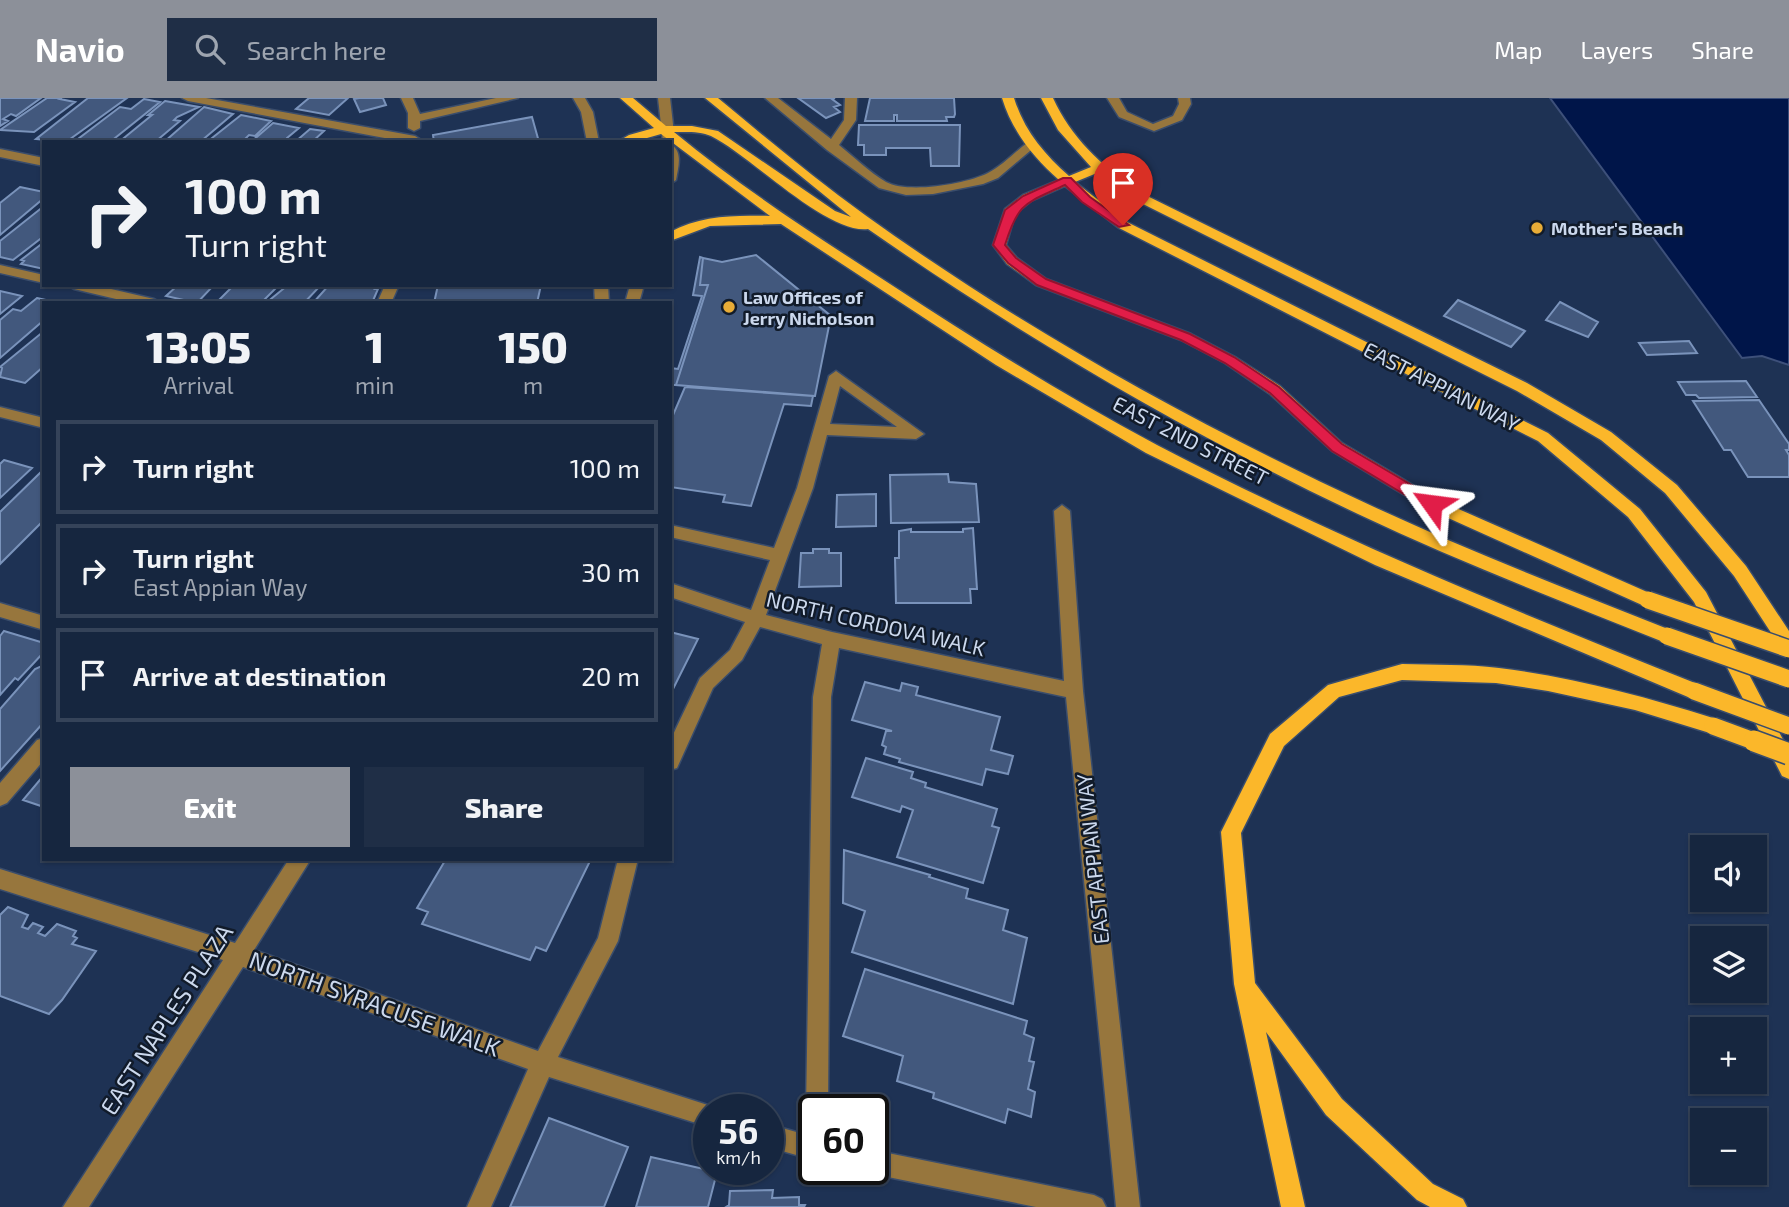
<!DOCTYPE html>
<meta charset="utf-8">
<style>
:root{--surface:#16263f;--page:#1f2e46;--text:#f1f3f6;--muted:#9ea5b0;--line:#354359;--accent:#8c9099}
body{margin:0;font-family:"Exo 2",sans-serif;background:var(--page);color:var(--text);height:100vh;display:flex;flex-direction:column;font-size:26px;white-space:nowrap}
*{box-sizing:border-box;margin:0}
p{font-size:23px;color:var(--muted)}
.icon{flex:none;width:38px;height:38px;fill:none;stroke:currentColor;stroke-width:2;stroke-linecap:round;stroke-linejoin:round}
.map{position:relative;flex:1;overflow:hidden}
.drawer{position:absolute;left:42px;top:203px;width:630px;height:560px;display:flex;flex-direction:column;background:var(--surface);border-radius:0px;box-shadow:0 2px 5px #0004,0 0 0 2px var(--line)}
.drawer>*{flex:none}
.top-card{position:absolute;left:42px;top:42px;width:630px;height:147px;border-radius:0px;box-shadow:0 2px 5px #0004,0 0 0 2px var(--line);background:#16263f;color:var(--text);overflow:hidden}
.fabs{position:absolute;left:1690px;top:737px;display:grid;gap:14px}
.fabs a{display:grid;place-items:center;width:77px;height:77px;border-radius:0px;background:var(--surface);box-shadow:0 2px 5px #0004,0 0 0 2px var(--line);font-size:35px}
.speed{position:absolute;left:693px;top:996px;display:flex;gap:14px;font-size:35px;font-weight:700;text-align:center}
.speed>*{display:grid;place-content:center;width:91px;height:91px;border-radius:50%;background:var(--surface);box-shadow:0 2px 5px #0004,0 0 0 2px var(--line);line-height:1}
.speed small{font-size:18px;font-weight:400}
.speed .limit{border:4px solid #111;border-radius:10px;background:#fff;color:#111}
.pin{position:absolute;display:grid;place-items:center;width:60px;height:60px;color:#fff;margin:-72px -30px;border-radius:50% 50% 50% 0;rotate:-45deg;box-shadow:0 0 7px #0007}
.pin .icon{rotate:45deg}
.me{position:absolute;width:77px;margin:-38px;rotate:301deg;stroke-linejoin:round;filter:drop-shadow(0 0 5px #0008)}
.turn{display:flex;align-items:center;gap:24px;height:147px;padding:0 28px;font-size:32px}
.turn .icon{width:91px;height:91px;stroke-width:2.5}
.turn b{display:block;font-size:49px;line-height:60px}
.eta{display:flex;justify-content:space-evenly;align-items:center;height:119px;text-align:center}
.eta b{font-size:42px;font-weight:800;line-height:49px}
.button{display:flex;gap:14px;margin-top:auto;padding:14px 28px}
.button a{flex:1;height:80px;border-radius:0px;background:var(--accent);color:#fff;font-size:28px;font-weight:800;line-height:80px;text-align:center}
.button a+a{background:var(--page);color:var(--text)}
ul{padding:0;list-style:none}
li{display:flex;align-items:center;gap:21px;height:94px;margin:0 14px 10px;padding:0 14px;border:4px solid var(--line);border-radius:0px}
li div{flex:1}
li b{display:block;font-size:26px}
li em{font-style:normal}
header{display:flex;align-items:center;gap:42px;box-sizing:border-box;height:98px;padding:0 35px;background:var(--accent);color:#fff}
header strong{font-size:33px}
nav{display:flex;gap:38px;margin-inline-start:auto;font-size:24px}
.search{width:490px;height:63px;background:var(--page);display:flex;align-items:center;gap:18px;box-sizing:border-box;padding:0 24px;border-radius:0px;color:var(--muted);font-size:26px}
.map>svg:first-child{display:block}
.water{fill:#001549;stroke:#3d507a;stroke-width:2}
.building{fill:#42587d;stroke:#7a93bb;stroke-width:2}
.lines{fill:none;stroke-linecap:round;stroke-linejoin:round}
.minor-casing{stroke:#3a4d6c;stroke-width:3}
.major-casing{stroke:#3a4d6c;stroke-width:3}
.minor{fill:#97763d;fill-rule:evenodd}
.major{fill:#fbb72a;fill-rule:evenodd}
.major-bridge-far1-casing{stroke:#3a4d6c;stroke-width:20;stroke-linecap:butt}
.major-bridge-casing{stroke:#3a4d6c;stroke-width:24;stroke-linecap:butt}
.major-bridge-far1{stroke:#fbb72a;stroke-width:17}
.major-bridge{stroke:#fbb72a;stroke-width:21}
.route{fill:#e11d48;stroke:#92132f;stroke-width:2}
.poi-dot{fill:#e8ac37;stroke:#111b2a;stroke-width:2.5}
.labels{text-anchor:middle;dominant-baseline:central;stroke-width:5;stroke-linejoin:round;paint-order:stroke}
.far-poi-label{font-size:18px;font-weight:bold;fill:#cbd8ed;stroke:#111b2a;text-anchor:start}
.street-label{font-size:21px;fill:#cbd8ed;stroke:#111b2a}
.near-street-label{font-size:24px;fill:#cbd8ed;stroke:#111b2a}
</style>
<header>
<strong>Navio</strong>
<div class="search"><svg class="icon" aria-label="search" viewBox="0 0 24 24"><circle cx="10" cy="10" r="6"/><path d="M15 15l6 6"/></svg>Search here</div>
<nav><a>Map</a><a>Layers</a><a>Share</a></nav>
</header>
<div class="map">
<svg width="1789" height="1109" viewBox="0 0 1789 1109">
<rect width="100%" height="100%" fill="#1e3254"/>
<!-- water -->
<path class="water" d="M1550,0H1789V267L1762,258L1742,260Z"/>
<!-- building -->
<path class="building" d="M0,0H41L16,18L11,16L3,21L8,23L0,28Z
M47,0H62L60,1L75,4L34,34L0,32Z
M88,0H127L66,44L36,41Z
M309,0H348L329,17L296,11Z
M359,0H383L386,7L360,14L354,1Z
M798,0H835L832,1L840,7L834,9L840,14L826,20Z
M870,0H954L955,16L954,19H946L947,23H897V17H894V23H865Z
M144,1L160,4L110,44H74L120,9L131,11Z
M165,3L199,9L177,19L174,22L180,23L155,44H119L152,17H148Z
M204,9L233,16L200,44H164Z
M241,17L271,23L255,38L249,37L242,44H207Z
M532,19L539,44H434L433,37Z
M273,25L299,30L287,40V44H251Z
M859,27H960L959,68H931L930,50H886V57H864V47H858Z
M310,31L324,33L312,44H295Z
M20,89L44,94V100L0,137V105Z
M44,108V138L13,162L0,159V143Z
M44,144V171L21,166L24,163L21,162Z
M756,157L831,218L815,298L676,287L708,187H700L703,160L722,164Z
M700,159L703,160L700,187H708L676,287H670V270L678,271L702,198L693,197Z
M178,187H214L197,205L166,198Z
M238,187H279L261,205H216L233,188Z
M288,187H321L304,205H266Z
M329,187H378L375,191H378L372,205H313Z
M438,187H541L537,205H434Z
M0,193L22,198L0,216Z
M37,200L59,205H44V222L0,260V222L13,211L21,213Z
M1458,202L1525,233L1511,249L1444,218Z
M1560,204L1598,224L1588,239L1546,222Z
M44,233V268L25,285L0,279L2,270L0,269Z
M1689,243L1697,255L1647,257L1639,245Z
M1746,283L1757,299L1699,300L1696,297H1686L1678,284Z
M685,289L813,298L811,308L784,306L751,408L723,404L725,397L670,389V324Z
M1759,302L1789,346V352H1786L1789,357V379H1748L1731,352H1724L1693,303Z
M4,362L32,370L0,400V366Z
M41,374L44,375V422L0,466V414Z
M948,376L949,384L976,386L979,424L891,425L890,377Z
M876,396V428L836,429L837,397Z
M973,430L977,491H970L971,505H896L895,460H899V433L911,431V434H963V431Z
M813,451H829V455H841V488L799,489L801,455H813Z
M4,533L44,545V554L18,582L15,580L0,597V538Z
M670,534L698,541L670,597Z
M44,567V624L0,673V611L35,571Z
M865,584L900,593L902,585L918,589L916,597L1000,619L991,652L1013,658L1008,676L986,671L982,687L899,664L900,661L884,656L886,649L882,647L886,633H892L852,622Z
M866,660L913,674L911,680L926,685L925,689L997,711L992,728L999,730L983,785L897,759L913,712L902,708L900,714L852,699Z
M44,677V709L23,702Z
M844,752L930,777L929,779L968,791L966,800L1008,812L1003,832L1027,840L1013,906L852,854L865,813L843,805Z
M446,761H591L546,853L536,849L530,862L422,826L428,814L417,810Z
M8,809L28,817L22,829L28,831L33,825L43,829L38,835L45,838L57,826L76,833L73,838L77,840L72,846L96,853L62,902L49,916L0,898V817Z
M865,871L1027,923L1024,936L1034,940L1029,963L1034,964L1028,991L1035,994L1031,1019L1008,1011L1005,1025L933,1000L934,995L897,983L903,958L843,938Z
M549,1020L628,1049L604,1109H510Z
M651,1059L717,1074L708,1109H636Z
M773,1092L772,1100L799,1099V1107H805L804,1109H726L729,1107L730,1093Z"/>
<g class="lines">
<defs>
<path id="minor" d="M182,0H206L415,38L421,42L406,44L188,3Z
M401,0H413L420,16L496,0H518L420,23V30L414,33L408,30V15Z
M573,0H585L593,14L599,44H587L581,14Z
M658,0H670L675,44L672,47C683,55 678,70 676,82L670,86V44H663Z
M765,0H778L831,41L844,22L845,0H857L856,22L839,47C854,59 869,74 886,84C908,96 966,86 988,75C1002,68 1015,54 1027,45L1037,47L998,80L983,86L933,96L906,97L879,90L827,52Z
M1107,0H1119L1127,14L1153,26L1173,18L1179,6L1178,0H1190L1191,6L1182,22L1154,33L1119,19Z
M0,51L44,60V68L0,59Z
M0,167L44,177V185L0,175Z
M67,187H94L154,201L161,205H133L74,191Z
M385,187H399L391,205H377Z
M594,187H608L609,205H595Z
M630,187H644L639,205H625Z
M836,273L924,336L916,341L827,337L813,390L766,517L832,534L1064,583L1054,413L1062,407L1070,413L1083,593L1140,1109H1116L1066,599L839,550L831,599L828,1012H814V1022L809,1020L806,1012L813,599L822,546L760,529L742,562L713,590L677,670L670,672V643L700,580L730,552L745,524L670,499V485L751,512L770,462L670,439V427L774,450L797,390L829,278ZM840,288L897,329L830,326Z
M0,309L44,320V330L0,319Z
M0,505L44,518V532L0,519Z
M44,640V662L7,705L0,708V685L37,642Z
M289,761H311L254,852L538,953L598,840L618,761H638L618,843L558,959L717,1010L709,1012V1029L549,979L491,1109H467L528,971L243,869L89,1109H63L223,862L0,791V771L235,845Z
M768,1026L814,1039V1062L768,1049Z
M873,1052L1094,1097L1102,1101L1106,1109H1036L873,1076L864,1071H873Z"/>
<path id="major" d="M620,0H633L666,28H692L718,33L835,113L851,119L705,0H718C766,40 814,80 865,117C1022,230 1196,327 1372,408C1471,454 1572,493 1673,533L1676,538L1673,543L1667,545L1661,543C1559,502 1457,463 1358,416C1187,335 1023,239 868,131C826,136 750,57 711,38C701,33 685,34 674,34C742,90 816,138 890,186C977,243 1065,298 1157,347C1333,439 1517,514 1700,587L1703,593L1700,599L1694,601L1688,599L1375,467L1146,355L996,267L781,126L710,128L670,143V134C701,117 736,117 770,118L661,36L633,44H617L629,37L654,30Z
M1002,0H1014C1024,32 1044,56 1069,78L1091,69L1058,32L1041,0H1053C1071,40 1101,66 1135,92L1527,285L1611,334L1677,387L1746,468L1789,533V555L1783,553L1734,478L1665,395L1601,342L1517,293L1127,98L1097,75L1075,84L1127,124L1548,335L1640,411L1706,494L1789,653V681L1782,678L1694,504L1628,419L1538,343L1119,130L1065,88L1031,103L1015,116L1006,147L1017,160L1046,181L1191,236L1235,259L1280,288L1342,345L1438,402L1654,497L1656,502L1654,507H1642L1426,410L1332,353L1270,296L1225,265L1181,242L1036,187L1007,166L993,147L1005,111L1023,97L1059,82C1033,59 1012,33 1002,0Z
M1402,566C1434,567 1467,566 1499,570C1572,579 1643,598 1713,620L1719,622L1722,628L1719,634L1713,636L1635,612L1548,593L1496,585L1402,582L1339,599L1284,648L1241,735L1255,885L1342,1001L1433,1086L1463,1101L1467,1109H1430L1417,1102L1326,1017L1266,934L1305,1109H1281L1234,886L1221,734L1270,636L1328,587Z"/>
</defs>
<!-- minor casing -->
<use href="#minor" class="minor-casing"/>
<!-- major casing -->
<use href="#major" class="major-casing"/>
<!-- minor -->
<use href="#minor" class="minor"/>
<!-- major -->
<use href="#major" class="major"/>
<defs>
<path id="major-bridge-far1" d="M1648,502L1789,551
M1667,538L1789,581
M1694,593L1789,628
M1713,628L1759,645"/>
<path id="major-bridge" d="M1754,643L1789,656"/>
</defs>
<!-- major-bridge-far1 casing -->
<use href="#major-bridge-far1" class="major-bridge-far1-casing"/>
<!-- major-bridge casing -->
<use href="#major-bridge" class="major-bridge-casing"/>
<!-- major-bridge-far1 -->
<use href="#major-bridge-far1" class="major-bridge-far1"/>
<!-- major-bridge -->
<use href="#major-bridge" class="major-bridge"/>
</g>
<!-- route -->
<path class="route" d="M1063,80H1071L1090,99L1129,127L1119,129L1082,104L1065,87C1025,106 1019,103 1005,147L1016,160L1046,181L1190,236L1234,259L1279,289L1342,346L1437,402L1439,406L1437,410H1427L1332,353L1270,295L1225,265L1181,242L1037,187L1008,165L993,147L1005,112L1023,98Z"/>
<!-- markers -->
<g class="poi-dot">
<circle cx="1537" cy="130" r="7"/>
<circle cx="729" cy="209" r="7"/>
</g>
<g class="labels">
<!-- far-poi labels -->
<g class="far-poi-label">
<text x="1551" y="130">Mother's Beach</text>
<text x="743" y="199">Law Offices of<tspan x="743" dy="21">Jerry Nicholson</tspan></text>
</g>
<!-- street labels -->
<g class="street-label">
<text transform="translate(1442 288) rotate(27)">EAST APPIAN WAY</text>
<text transform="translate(1191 342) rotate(27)">EAST 2ND STREET</text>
<text transform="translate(876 525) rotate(13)">NORTH CORDOVA WALK</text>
<text transform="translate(1092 761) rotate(-96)">EAST APPIAN WAY</text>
</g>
<!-- near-street labels -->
<g class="near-street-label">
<text transform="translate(375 905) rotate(20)">NORTH SYRACUSE WALK</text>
<text transform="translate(166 921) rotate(-57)">EAST NAPLES PLAZA</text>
</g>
</g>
</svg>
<div class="fabs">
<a><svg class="icon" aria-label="sound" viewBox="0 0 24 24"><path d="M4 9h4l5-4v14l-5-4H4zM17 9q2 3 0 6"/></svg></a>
<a><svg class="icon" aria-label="layers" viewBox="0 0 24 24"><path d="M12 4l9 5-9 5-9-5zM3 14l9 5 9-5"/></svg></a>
<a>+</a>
<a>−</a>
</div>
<div class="speed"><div>56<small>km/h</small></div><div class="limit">60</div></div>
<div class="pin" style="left:1123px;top:127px;background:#d93025"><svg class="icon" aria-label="arrive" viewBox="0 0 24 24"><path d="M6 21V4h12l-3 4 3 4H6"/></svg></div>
<svg class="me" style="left:1432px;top:406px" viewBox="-20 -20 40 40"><path d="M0-17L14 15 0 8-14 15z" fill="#e11d48" stroke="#fff" stroke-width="4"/></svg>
<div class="top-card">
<div class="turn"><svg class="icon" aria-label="right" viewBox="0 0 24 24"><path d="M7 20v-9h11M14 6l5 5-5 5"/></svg><div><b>100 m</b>Turn right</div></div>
</div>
<section class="drawer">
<div class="eta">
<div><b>13:05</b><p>Arrival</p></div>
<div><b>1</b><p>min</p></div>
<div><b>150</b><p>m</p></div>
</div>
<ul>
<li><svg class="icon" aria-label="right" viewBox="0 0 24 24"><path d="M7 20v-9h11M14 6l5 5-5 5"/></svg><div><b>Turn right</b></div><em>100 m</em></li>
<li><svg class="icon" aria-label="right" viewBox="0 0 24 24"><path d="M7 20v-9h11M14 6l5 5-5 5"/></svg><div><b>Turn right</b><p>East Appian Way</p></div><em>30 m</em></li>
<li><svg class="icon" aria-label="arrive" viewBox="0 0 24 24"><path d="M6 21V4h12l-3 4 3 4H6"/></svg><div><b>Arrive at destination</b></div><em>20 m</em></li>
</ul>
<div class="button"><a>Exit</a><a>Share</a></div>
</section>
</div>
